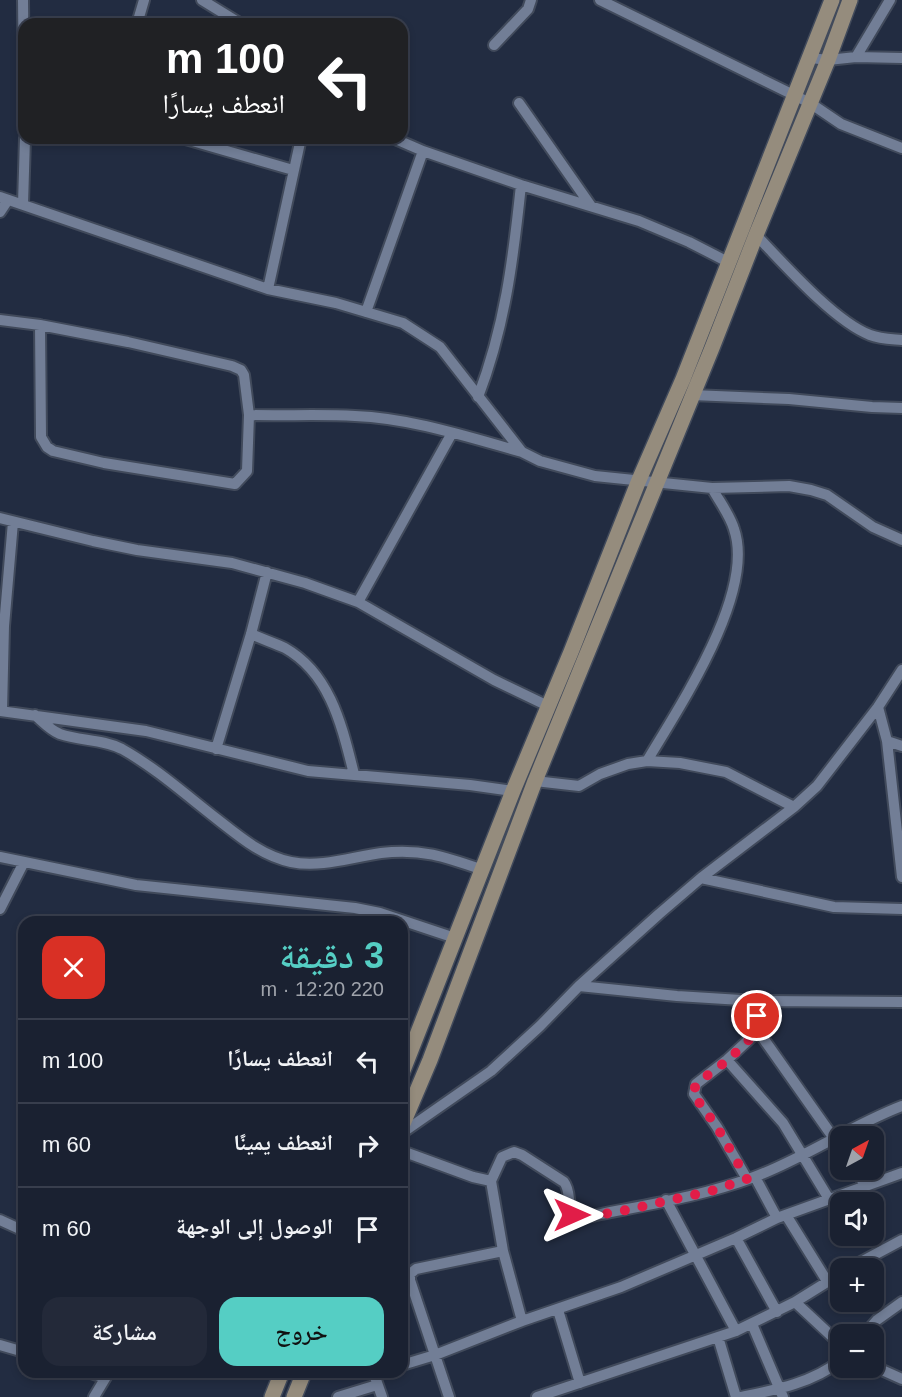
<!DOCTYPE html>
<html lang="ar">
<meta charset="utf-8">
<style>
:root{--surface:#1a2131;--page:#232939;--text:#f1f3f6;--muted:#9fa3ab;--line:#383e4d;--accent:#55cec4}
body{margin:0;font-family:Helvetica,"Noto Naskh Arabic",sans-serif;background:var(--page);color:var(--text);direction:rtl;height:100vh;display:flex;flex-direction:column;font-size:22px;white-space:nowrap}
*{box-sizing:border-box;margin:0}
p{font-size:20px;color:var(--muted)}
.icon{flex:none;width:33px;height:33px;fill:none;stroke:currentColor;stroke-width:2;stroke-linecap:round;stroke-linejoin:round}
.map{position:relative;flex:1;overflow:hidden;direction:ltr}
.drawer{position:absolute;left:18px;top:916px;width:390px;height:462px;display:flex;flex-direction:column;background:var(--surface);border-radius:18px;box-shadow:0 3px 9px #0003,0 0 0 2px var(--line);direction:rtl}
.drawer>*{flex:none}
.top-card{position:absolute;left:18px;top:18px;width:390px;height:126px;border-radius:18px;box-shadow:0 3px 9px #0003,0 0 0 2px var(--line);direction:rtl;background:#202124;color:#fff;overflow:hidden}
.needle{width:39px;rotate:40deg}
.tools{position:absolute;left:830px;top:1126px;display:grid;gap:12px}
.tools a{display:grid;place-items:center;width:54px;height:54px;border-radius:12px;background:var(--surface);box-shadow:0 3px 9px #0003,0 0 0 2px var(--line);font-size:30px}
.pin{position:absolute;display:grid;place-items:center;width:51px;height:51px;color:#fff;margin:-26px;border:3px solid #fff;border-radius:50%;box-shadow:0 2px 6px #0007}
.me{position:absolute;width:66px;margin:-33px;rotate:90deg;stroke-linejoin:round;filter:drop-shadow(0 0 4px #0008)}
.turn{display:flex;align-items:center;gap:21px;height:126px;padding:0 24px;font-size:27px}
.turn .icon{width:78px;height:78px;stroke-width:2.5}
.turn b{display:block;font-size:42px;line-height:51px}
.round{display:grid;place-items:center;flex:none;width:63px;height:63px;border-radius:18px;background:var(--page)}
.head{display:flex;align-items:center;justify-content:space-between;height:102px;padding:0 24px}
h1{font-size:36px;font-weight:600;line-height:45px;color:var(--accent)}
.cta{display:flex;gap:12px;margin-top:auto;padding:12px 24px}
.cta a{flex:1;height:69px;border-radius:18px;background:var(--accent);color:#111;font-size:24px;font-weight:600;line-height:69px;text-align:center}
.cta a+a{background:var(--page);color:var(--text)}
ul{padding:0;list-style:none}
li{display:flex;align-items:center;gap:18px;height:84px;padding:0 24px;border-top:2px solid var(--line)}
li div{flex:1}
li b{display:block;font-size:22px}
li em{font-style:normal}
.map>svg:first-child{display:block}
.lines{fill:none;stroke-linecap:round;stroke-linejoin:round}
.street-casing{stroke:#414a5b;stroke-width:14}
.secondary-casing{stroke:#414a5b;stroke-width:18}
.street{stroke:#727e96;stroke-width:10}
.secondary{stroke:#958c7d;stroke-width:15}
.route{stroke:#e11d48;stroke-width:10;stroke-dasharray:0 18}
</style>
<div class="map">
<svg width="902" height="1397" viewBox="0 0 902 1397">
<rect width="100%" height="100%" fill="#222c41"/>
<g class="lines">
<defs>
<path id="street" d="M23,0L24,89
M202,0L241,24
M600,0L810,103L841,124L902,148
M137,24L144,0
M494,45L528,9L531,0
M856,57L890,0
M811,58L828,60L856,57L902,58
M519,103L591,206
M182,138L293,170
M393,138L423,151L521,185L639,221L689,242L728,262
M0,197L268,289L336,303L403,323L440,347L522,452L540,461L595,476L712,488L789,486L811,490L827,495L873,527L902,540
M23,204L25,138
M0,212L8,200
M756,235C784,264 834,321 870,335C880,339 891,339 902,340
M268,289L301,138
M366,312L423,151
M0,320L40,325L128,342L232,366L241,370L244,375L249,415C284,416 320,414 355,416C410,418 468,437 522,452
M40,325L41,437L47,447L53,451L104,463L235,484L247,471L249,415
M692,395L789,399L872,407L902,408
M478,397C505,326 513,261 521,185
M0,518L93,541L137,550L232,563L305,583L358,602L494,680L548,706
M358,602L452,433
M251,634C262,639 274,643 285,648C331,674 342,727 354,774
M878,707L887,741L902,877
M0,711L146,731L308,771L470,785L513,791
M2,711L4,626L13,522
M35,715C43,722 50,730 60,734C80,741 103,739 122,749C156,768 186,795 217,819C240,837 262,856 291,862C321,868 352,857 381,853C421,848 446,857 483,870
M887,741L902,746
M216,749L251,634L267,572
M647,761C679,707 756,593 734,529C730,515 719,501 712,488
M535,781L579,786L600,774L628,764L647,761L680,763L726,772L794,807
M0,857L136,885L355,908L380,913L455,938
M701,878L834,907L902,909
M0,909L24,862
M579,986L677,996L757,1001L902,1002
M757,1001L758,1031L840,1147
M727,1060L783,1123L829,1199
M402,1133L491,1071L540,1026L579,986L659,914L701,878L794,807L817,786L878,707L902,670
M402,1151L473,1177L491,1181L503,1251L522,1321
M855,1170L866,1186
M755,1177L777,1218
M747,1179L717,1127L694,1094L696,1084L727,1060L758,1031
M491,1181L502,1157L514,1152L522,1155L564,1182C572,1192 566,1208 575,1217L581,1218C638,1206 698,1198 754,1177C805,1158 850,1126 902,1106
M666,1200L736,1331
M786,1215L827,1281
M0,1220L24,1231
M736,1238L777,1312
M848,1269L902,1240
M795,1302L840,1344
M558,1310L580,1383
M752,1324L783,1397
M864,1335L877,1320L902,1302
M718,1337L736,1397
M0,1345L24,1352
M402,1365L435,1355L522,1321L621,1287L736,1238L777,1218L902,1173
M873,1366L902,1379
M88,1372L105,1378
M379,1372L375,1377L382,1397
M94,1397L109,1372
M338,1397L377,1385
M449,1397L410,1280V1274L416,1269L503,1251
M537,1397L736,1331L795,1302L840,1274
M741,1397C775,1390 812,1383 840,1361"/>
<path id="secondary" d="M402,1073L513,791L571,652L639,480L683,379L832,0
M402,1126L430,1060L535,781L712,348L756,235L828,60L850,0
M272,1397L282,1372
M294,1397L304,1372"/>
</defs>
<!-- street casing -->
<use href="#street" class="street-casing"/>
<!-- secondary casing -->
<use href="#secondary" class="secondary-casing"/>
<!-- street -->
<use href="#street" class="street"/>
<!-- secondary -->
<use href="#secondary" class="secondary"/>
</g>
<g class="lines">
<!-- route -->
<path class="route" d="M572,1215L581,1218L627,1210L711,1191L747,1179L717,1127L693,1094L696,1084L728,1060L758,1031L757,1016"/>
</g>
</svg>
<div class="tools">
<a><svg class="needle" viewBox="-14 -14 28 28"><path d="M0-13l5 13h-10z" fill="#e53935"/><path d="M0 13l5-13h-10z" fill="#9fa3ab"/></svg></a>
<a><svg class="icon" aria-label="sound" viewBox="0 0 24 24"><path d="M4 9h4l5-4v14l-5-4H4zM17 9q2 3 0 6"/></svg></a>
<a>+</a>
<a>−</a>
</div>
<div class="pin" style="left:757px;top:1016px;background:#d93025"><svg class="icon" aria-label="arrive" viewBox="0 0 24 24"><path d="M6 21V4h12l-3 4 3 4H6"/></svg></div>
<svg class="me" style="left:572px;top:1215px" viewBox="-20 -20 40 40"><path d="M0-17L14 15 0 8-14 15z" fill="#e11d48" stroke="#fff" stroke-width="4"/></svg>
<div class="top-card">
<div class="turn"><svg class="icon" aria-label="left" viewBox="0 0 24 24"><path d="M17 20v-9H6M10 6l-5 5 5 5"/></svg><div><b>100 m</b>انعطف يسارًا</div></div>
</div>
<section class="drawer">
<div class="head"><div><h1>3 دقيقة</h1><p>220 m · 12:20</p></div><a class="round" style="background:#d93025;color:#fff"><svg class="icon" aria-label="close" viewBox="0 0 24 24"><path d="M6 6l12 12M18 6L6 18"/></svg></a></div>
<ul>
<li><svg class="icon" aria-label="left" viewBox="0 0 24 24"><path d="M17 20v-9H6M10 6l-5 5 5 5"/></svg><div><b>انعطف يسارًا</b></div><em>100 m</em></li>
<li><svg class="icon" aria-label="right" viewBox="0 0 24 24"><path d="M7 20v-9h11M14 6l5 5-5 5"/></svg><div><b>انعطف يمينًا</b></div><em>60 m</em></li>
<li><svg class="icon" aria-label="arrive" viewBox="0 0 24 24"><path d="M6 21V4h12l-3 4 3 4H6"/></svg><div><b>الوصول إلى الوجهة</b></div><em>60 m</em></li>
</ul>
<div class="cta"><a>خروج</a><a>مشاركة</a></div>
</section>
</div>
